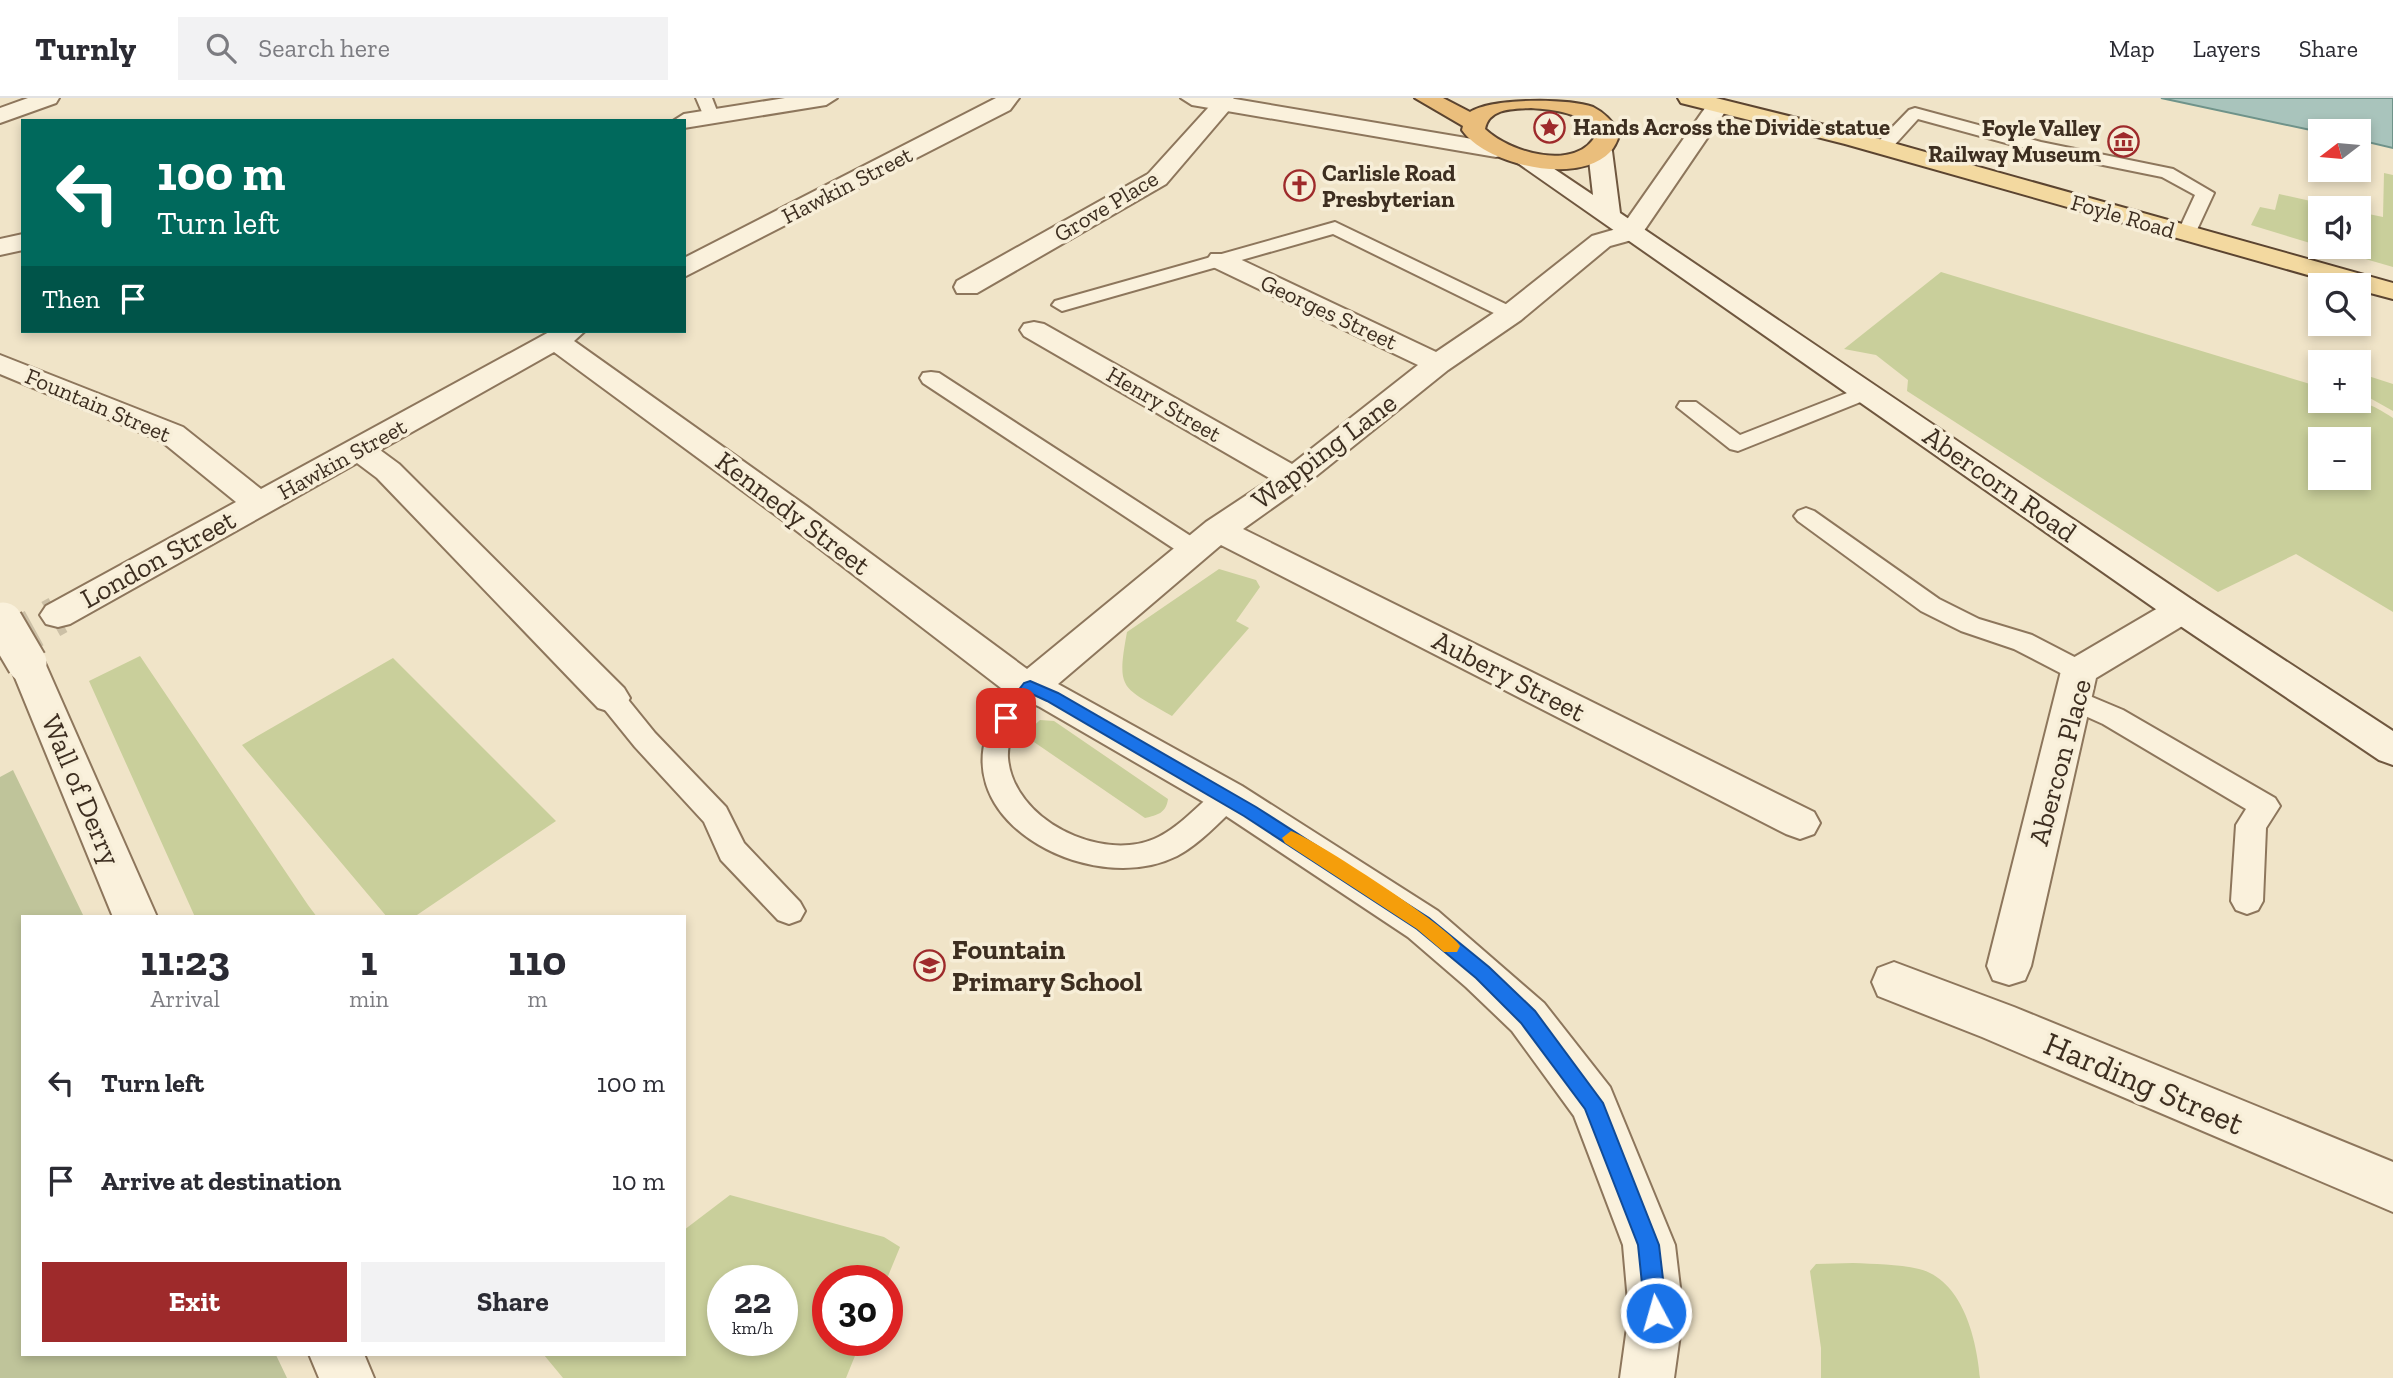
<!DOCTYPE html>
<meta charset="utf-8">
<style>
:root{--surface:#fff;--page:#f2f2f3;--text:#2b2b33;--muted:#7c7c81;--line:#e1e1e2;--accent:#9e2a2b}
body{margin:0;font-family:"Zilla Slab",serif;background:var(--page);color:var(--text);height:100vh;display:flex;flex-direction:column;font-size:26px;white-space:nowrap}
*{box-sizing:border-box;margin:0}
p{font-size:23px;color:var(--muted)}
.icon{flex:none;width:38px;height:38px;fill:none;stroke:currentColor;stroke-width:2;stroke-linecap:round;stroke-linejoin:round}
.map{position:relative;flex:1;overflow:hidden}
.sheet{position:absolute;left:21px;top:817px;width:665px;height:441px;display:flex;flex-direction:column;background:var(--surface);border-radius:0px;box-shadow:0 4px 10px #0003}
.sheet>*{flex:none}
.banner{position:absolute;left:21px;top:21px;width:665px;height:214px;border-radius:0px;box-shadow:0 4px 10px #0003;background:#00695c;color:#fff;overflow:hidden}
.needle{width:46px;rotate:254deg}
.buttons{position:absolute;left:2308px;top:21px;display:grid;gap:14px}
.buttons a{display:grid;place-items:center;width:63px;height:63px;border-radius:0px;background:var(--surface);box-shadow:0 4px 10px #0003;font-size:35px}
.speed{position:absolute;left:707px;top:1167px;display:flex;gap:14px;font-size:35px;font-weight:700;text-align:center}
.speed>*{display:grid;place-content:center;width:91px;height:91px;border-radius:50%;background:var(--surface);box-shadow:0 4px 10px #0003;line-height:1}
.speed small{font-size:18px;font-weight:400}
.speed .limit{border:10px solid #d22;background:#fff;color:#111}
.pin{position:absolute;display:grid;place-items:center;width:60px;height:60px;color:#fff;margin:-30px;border-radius:14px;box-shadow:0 4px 10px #0006}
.me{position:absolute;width:77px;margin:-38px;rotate:354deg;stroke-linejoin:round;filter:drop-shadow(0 0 5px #0008)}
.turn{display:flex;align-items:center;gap:24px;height:147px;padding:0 21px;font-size:32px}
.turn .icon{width:91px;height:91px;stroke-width:2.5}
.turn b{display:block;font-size:49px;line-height:60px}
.then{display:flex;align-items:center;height:66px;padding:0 21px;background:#0003;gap:14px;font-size:26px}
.eta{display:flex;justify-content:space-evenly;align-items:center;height:119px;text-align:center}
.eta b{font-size:42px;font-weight:700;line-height:49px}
.button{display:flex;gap:14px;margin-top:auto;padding:14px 21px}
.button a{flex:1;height:80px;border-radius:0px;background:var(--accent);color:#fff;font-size:28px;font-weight:700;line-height:80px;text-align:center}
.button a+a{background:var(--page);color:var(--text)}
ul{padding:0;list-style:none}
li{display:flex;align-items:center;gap:21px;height:98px;padding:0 21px}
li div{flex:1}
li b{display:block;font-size:26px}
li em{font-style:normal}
header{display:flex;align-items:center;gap:42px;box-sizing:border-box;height:98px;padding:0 35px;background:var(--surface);border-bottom:2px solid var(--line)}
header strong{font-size:33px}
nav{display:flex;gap:38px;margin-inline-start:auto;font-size:24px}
.search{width:490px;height:63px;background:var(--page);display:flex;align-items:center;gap:18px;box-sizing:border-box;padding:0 24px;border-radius:0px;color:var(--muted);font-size:26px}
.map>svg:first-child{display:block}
.green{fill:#c9cf9b;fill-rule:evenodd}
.cemetery{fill:#bfc49a}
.water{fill:#a9c4bc;stroke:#6f938a;stroke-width:2}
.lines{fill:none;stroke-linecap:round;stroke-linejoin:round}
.minor-tunnel{stroke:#ccc0a6;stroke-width:39;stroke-dasharray:39 19;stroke-linecap:butt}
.service-casing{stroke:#8d765c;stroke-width:4}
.pedestrian-casing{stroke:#8d765c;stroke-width:4}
.minor-casing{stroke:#8d765c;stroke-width:4}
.tertiary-casing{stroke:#8d765c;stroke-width:4}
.secondary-casing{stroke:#6f573f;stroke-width:4}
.primary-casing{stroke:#5b4430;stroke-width:4}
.trunk-casing{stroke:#5b4430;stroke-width:4}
.service{fill:#faf1dc;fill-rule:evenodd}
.pedestrian{fill:#faf1dc;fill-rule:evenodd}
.minor{fill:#faf1dc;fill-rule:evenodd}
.tertiary{fill:#faf1dc;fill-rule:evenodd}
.secondary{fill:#faf1dc;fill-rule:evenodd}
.primary{fill:#f3d9a0;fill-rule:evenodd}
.trunk{fill:#eabe7c;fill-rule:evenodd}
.pedestrian-bridge-casing{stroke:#8d765c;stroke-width:43;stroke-linecap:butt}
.pedestrian-bridge{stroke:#faf1dc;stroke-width:39}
.route{fill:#1a73e8;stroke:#114b97;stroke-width:2}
.slow{fill:#f59e0b}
.labels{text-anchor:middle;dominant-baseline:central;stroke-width:7;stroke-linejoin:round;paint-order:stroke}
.far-poi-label{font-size:23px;font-weight:bold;fill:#3d2e20;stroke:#f7eed8;text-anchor:start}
.far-street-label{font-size:23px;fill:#3d2e20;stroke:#f7eed8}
.street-label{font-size:28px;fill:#3d2e20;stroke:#f7eed8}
.poi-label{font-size:28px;font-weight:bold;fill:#3d2e20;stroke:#f7eed8;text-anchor:start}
.near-street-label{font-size:33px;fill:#3d2e20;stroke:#f7eed8}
</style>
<header>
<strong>Turnly</strong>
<div class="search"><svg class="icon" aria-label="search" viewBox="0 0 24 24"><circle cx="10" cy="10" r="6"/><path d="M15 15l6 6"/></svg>Search here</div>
<nav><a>Map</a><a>Layers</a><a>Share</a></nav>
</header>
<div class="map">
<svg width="2393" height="1280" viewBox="0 0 2393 1280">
<rect width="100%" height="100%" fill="#f0e4c8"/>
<!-- green -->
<path class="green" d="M2384,75L2393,77V169L2324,149H2359V114L2383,119Z
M2279,96L2342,110H2320V148L2251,127L2260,109L2275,112Z
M1941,174L2320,289V303C2358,303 2361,299 2393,320V514L2296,456L2218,494L1907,293L1908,282L1876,257L1844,251ZM2320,341H2359V380H2320Z
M2359,275L2393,286V313L2359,294Z
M1219,471L1256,482L1260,489L1236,523L1249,530L1172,618C1122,588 1116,594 1127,534Z
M140,558L308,807L317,819H195L89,583Z
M393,560L556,723L414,819H387L242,647Z
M1040,622L1054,623L1168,701C1166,715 1158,717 1145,720L1031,642L1028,633Z
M730,1097L884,1139L900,1149L886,1183H828V1242L861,1243L846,1280H563L544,1257L684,1256V1132ZM782,1183V1242H723V1183Z
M1853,1165C1874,1166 1897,1166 1919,1171C1963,1182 1977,1242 1980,1280H1821V1250L1810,1173L1816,1166Z"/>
<!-- cemetery -->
<path class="cemetery" d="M13,672L84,819H23V1256L276,1257L287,1280H0V679Z"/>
<!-- water -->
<path class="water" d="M2161,0H2393V50L2359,42V33L2320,34Z"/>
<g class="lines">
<!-- minor-tunnel -->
<path class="minor-tunnel" d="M0,549L58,517"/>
<defs>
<path id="service" d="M696,0H712L719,18L717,21H705Z
M1915,10L2041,44L2173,71L2214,95L2195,136L2186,142L2177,136L2195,97L2162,79L2039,54L1918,21L1889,53H1877L1875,49L1877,45L1909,12Z
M1335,124L1518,212L1521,216L1511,222L1504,220L1333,136L1069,211L1062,213L1052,207L1055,203Z
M931,274L939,275L1203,446L1206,452L1203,458H1185L923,285L920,280L923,275Z
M1865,288L1873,289L1876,294L1873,299L1738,353L1730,351L1677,309L1680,304H1696L1740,337Z
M1806,410L1814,413L1939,501L1979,521L2032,537L2088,566L2092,573L2088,580L2079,583L2070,580L2014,551L1961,533L1921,513L1798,423L1794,418L1798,413Z
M1030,579L1040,582L1044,589C1031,611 1006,632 1008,660C1013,722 1100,764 1154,741C1178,731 1198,707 1218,691L1228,688L1238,691L1243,699L1238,707C1219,724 1200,746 1177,758C1089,802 933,718 998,613C1006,599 1015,584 1030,579Z
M611,590L621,593L655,635L726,709L744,745L800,804L805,813L800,822L789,826L778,822L721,762L704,724L635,649L601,607L597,600L601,593Z
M2073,591L2123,612L2275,700L2280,708L2266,730L2263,803L2258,812L2247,816L2236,812L2231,803L2236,727L2246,711L2103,626L2063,608L2059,601L2063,594Z"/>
<path id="pedestrian" d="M1718,1L1729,8L1639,140H1621L1617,135L1621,130L1710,3Z
M27,552L40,556L45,565L157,819H113L9,565L14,556Z
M309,1256H364L374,1280H319Z"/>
<path id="minor" d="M28,0H59L56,5L0,25V10Z
M996,0H1019L1010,12L684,179V160Z
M1217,0H1233L1236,4L1166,86L977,195H957L954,189L957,183L1148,76Z
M1630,127L1639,130L1643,135L1639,140L1610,148L1521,222L1448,272L1305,387L1243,431L1814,714L1820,725L1814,736L1800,741L1786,736L1221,447L1058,586L1242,688L1438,813L1544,905L1610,989L1675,1147L1683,1215L1674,1280H1620L1629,1215L1623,1147L1574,1018L1512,933L1466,889L1408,839L1214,710L1040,609L1001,590L785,424L554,254L380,352L399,366L624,590L630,600L624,610L611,614L598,610L377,380L357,365L70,526L58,529L46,526L40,517L46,508L236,404L161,343L0,276V257L183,329L261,391L551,233H585L574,243L809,410L1027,571L1206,424L1271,381L1024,238L1020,232L1024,226L1034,224L1044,226L1292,366L1418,267L1211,168L1207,162L1211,156H1229L1436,254L1501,210L1592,138Z
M2182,500L2194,503L2200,512L2194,521L2096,580L2031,868L2025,882L2009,887L1993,882L1987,868L2061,573L2066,564L2170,503Z
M1894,864L2014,909L2393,1064V1114L1982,939L1878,898L1872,884L1878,870Z"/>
<path id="tertiary" d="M785,0H837L826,7L684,30V23H673L684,16Z
M1181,0H1229L1496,45L1504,47L1508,52L1504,57L1496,59L1192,7Z
M23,136V152L0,157V141Z"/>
<path id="secondary" d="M1600,46L1608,48L1612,53L1620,115L2194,503L2393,633V667L2379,662L2170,521L1512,61L1516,56H1532L1593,97L1588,53L1592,48Z"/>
<path id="primary" d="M1678,0H1716L1861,36L2393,185V201L2359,192V187H2343L1845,46L1681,5Z"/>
<path id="trunk" d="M1415,0H1443L1470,14C1492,0 1566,0 1593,9C1605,15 1613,24 1620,35C1618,41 1615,49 1610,54C1578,88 1486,67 1462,32L1463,28ZM1531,10C1556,12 1581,14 1597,35C1578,75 1510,55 1485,31C1489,10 1513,11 1531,10Z"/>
</defs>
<!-- service casing -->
<use href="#service" class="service-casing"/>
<!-- pedestrian casing -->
<use href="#pedestrian" class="pedestrian-casing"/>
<!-- minor casing -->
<use href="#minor" class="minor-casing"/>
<!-- tertiary casing -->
<use href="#tertiary" class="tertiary-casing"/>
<!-- secondary casing -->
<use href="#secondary" class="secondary-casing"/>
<!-- primary casing -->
<use href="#primary" class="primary-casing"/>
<!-- trunk casing -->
<use href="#trunk" class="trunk-casing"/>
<!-- service -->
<use href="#service" class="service"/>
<!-- pedestrian -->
<use href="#pedestrian" class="pedestrian"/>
<!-- minor -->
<use href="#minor" class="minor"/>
<!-- tertiary -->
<use href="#tertiary" class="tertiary"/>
<!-- secondary -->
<use href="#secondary" class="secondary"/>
<!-- primary -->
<use href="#primary" class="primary"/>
<!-- trunk -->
<use href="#trunk" class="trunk"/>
<defs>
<path id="pedestrian-bridge" d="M3,524L27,565"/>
</defs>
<!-- pedestrian-bridge casing -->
<use href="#pedestrian-bridge" class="pedestrian-bridge-casing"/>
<!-- pedestrian-bridge -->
<use href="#pedestrian-bridge" class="pedestrian-bridge"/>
</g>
<!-- route -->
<path class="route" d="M1030,583L1058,595L1256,709L1429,820L1489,869L1535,913L1603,1005L1659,1147L1667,1215L1663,1223L1656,1226L1648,1223L1645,1215L1638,1147L1585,1011L1521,925L1476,880L1417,831L1244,718L1047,603L1032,596L1012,624H1001V615L1024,585Z"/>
<!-- slow -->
<path class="slow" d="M1291,733C1314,741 1451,830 1460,848L1457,854H1444L1417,831L1285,745L1282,740Z"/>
<!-- icons -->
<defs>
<symbol id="sight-ring" viewBox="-11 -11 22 22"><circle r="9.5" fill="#f7eed8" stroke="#9e2a2b" stroke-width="1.5"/><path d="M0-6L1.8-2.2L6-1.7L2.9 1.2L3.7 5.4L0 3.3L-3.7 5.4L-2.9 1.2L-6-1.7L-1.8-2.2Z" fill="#9e2a2b"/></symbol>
<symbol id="museum-ring" viewBox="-11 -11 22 22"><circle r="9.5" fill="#f7eed8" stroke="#9e2a2b" stroke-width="1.5"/><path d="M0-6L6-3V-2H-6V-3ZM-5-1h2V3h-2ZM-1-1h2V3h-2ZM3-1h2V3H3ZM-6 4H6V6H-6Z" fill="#9e2a2b"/></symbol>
<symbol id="church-ring" viewBox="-11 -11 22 22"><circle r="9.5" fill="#f7eed8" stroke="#9e2a2b" stroke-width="1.5"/><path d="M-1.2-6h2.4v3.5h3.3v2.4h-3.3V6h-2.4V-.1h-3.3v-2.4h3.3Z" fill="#9e2a2b"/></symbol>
<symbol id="school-ring" viewBox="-11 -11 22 22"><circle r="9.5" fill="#f7eed8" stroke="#9e2a2b" stroke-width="1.5"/><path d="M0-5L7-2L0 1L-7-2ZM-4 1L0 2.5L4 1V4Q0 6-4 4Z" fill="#9e2a2b"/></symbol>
</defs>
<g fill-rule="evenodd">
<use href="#sight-ring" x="1532" y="12" width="35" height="35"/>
<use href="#museum-ring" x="2106" y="26" width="35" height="35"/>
<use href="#church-ring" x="1282" y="70" width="35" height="35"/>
<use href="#school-ring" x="912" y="850" width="35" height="35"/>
</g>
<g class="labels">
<!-- far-poi labels -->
<g class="far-poi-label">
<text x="1573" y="29">Hands Across the Divide statue</text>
<text x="2101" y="30" text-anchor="end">Foyle Valley<tspan x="2101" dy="26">Railway Museum</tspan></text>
<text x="1322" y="75">Carlisle Road<tspan x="1322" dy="26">Presbyterian</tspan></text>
</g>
<!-- far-street labels -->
<g class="far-street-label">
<text transform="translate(847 87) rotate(-27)">Hawkin Street</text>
<text transform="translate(1106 108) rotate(-31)">Grove Place</text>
<text transform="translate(2123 118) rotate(16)">Foyle Road</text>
<text transform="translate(1329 214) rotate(25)">Georges Street</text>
<text transform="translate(1164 306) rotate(30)">Henry Street</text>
<text transform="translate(98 307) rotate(23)">Fountain Street</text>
<text transform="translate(342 361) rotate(-29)">Hawkin Street</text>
</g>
<!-- street labels -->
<g class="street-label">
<text transform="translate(1324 353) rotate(-37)">Wapping Lane</text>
<text transform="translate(2000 386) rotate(35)">Abercorn Road</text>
<text transform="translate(793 415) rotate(37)">Kennedy Street</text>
<text transform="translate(158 461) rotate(-29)">London Street</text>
<text transform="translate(1509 578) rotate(27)">Aubery Street</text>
<text transform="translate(2060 664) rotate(-75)">Abercon Place</text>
<text transform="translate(81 692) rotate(67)">Wall of Derry</text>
</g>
<!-- poi labels -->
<g class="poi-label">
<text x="952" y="851">Fountain<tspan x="952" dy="32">Primary School</tspan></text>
</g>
<!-- near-street labels -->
<g class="near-street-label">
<text transform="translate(2144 985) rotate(23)">Harding Street</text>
</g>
</g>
</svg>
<div class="buttons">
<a><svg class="needle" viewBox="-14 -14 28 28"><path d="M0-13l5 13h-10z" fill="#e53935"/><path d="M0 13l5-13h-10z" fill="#7c7c81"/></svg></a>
<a><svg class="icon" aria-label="sound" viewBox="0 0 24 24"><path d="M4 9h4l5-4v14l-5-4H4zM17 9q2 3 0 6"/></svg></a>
<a><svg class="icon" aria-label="search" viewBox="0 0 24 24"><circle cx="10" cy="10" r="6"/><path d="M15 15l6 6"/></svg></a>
<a>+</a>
<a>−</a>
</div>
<div class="speed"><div>22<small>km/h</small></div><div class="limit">30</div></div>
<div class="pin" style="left:1006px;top:620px;background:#d93025"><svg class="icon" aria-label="arrive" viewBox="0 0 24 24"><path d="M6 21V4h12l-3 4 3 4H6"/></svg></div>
<svg class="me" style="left:1656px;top:1215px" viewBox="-20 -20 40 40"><circle r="17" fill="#1a73e8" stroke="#fff" stroke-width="3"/><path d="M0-11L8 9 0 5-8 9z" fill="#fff"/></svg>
<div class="banner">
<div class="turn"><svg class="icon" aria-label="left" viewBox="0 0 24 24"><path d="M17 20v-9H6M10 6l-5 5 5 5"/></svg><div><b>100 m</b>Turn left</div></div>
<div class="then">Then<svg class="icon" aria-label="arrive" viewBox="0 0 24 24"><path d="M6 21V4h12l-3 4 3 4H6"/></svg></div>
</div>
<section class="sheet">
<div class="eta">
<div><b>11:23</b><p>Arrival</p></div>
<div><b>1</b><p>min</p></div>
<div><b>110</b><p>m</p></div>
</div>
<ul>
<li><svg class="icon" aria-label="left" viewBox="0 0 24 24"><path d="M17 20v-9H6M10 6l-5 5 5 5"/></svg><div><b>Turn left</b></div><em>100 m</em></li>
<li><svg class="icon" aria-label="arrive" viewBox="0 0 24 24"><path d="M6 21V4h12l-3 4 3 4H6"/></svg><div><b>Arrive at destination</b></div><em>10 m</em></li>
</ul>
<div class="button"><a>Exit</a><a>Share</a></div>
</section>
</div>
